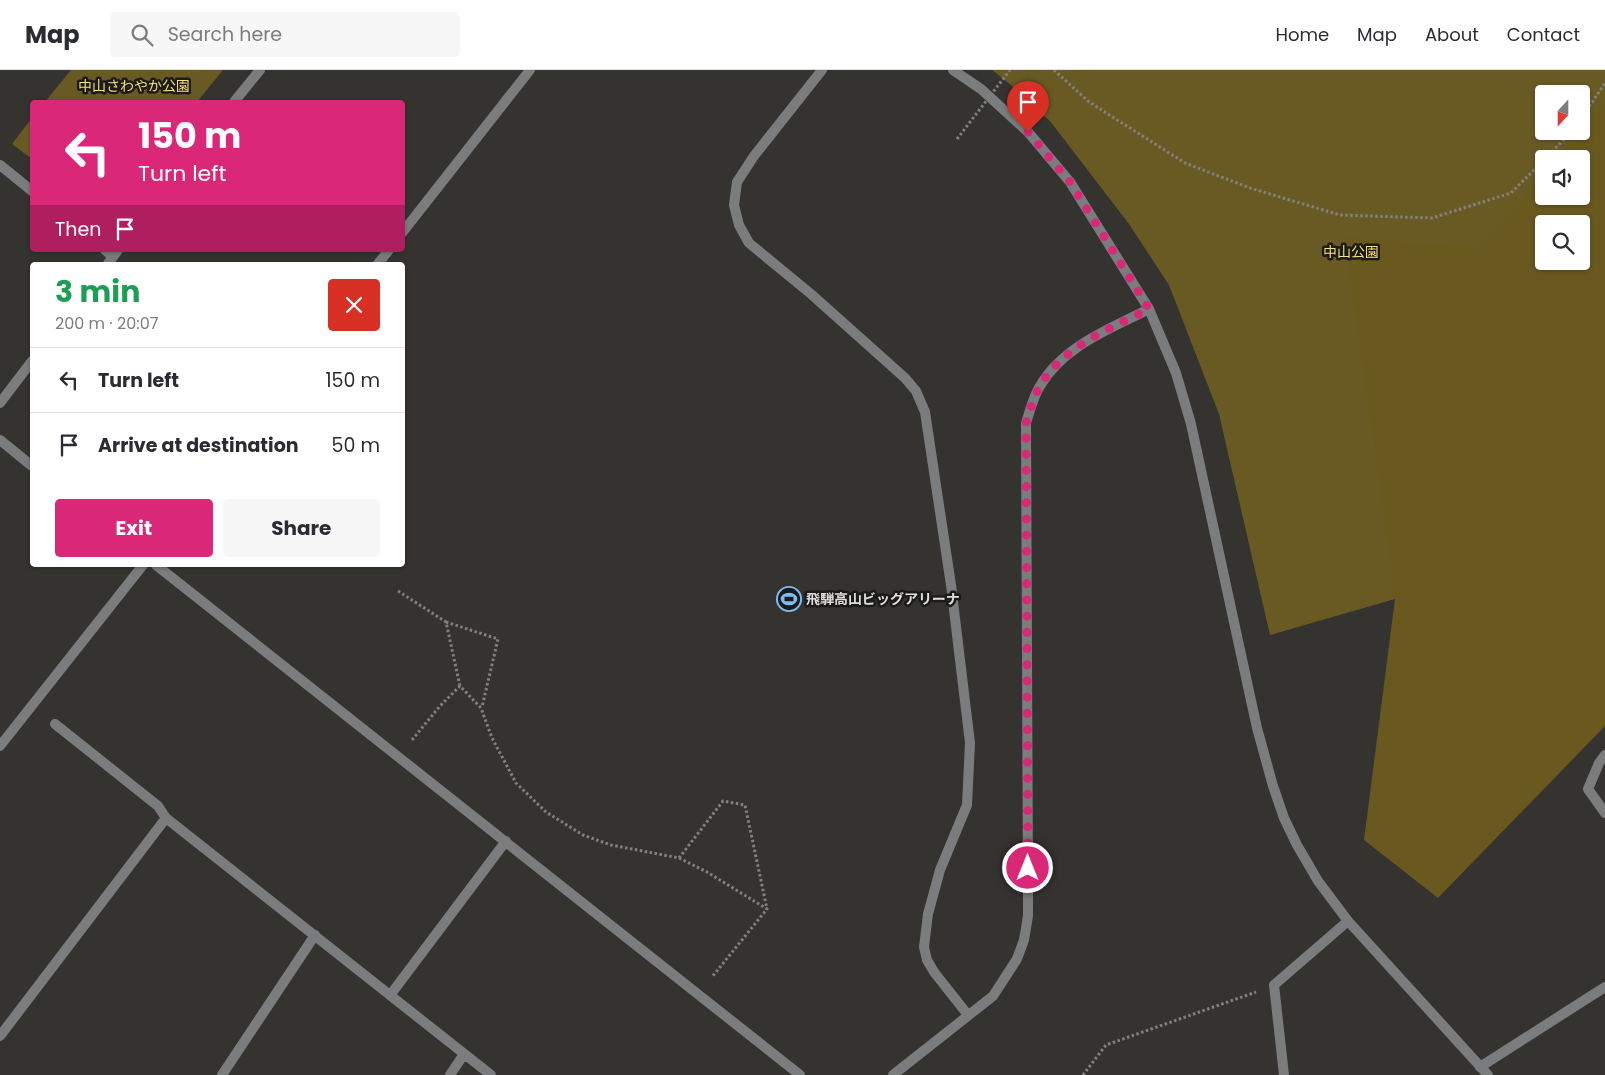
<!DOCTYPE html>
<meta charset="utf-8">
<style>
:root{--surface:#fff;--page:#f7f7f7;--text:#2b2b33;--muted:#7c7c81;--line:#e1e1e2;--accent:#db2777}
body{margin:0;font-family:Poppins,"Noto Sans JP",sans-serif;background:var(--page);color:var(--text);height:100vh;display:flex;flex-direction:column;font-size:19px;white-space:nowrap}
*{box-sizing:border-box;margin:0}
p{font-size:16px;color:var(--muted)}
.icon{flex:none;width:28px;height:28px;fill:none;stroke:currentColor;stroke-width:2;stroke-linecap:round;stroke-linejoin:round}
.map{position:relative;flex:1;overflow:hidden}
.side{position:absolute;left:30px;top:192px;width:375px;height:305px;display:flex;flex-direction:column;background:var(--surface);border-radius:5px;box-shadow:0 1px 4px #0004}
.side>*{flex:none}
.banner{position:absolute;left:30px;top:30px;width:375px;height:152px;border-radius:5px;box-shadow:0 1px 4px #0004;background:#db2777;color:#fff;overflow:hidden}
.needle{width:32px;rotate:201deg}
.controls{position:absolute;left:1535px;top:15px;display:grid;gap:10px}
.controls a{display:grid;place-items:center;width:55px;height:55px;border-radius:5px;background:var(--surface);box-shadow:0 1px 4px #0004;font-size:25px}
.pin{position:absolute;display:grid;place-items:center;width:42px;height:42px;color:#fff;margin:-51px -21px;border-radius:50% 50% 50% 0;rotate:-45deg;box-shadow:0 0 5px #0007}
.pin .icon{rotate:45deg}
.me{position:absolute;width:55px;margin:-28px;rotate:0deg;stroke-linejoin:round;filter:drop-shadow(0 0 4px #0008)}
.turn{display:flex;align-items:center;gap:18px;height:105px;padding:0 25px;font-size:22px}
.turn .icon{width:65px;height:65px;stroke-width:2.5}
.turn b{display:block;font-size:35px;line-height:42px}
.then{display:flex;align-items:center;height:48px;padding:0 25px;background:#0003;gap:10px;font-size:19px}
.round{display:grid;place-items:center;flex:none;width:52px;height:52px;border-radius:5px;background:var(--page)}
.overview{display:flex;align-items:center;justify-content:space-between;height:85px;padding:0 25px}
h1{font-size:30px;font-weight:700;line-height:38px;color:#1e9e55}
.cta{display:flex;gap:10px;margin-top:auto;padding:10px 25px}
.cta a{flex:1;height:58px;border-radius:5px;background:var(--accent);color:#fff;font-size:20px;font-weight:700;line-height:58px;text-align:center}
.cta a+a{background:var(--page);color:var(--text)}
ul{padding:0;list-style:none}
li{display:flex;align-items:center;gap:15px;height:65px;padding:0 25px;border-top:1px solid var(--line)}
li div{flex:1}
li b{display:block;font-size:19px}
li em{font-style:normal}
header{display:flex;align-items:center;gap:30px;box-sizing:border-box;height:70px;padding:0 25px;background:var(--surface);border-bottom:1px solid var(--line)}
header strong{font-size:24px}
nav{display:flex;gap:28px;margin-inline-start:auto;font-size:18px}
.search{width:350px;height:45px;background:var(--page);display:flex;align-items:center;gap:12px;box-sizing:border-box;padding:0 18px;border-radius:5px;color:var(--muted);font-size:19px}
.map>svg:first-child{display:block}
.green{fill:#695a24;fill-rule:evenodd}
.forest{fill:#69591f;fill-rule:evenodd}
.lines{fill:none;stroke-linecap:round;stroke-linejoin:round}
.path{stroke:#82817e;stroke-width:3;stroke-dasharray:2.5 2.5;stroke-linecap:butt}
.service{stroke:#7b7c7e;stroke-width:10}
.minor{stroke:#7b7c7e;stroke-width:10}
.tertiary{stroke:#7b7c7e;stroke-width:10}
.path-bridge{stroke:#82817e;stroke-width:3;stroke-dasharray:2.5 2.5;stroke-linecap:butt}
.route{stroke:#db2777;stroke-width:9;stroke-dasharray:0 16.2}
.labels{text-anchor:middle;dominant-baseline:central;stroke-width:5;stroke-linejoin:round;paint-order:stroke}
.park-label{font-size:14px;fill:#fcde76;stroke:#1b1b19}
.poi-label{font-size:14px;font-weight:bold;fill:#dedddb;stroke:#1b1b19;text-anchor:start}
</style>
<header>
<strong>Map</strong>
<div class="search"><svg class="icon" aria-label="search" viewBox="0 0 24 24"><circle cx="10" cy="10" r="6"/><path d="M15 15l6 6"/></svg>Search here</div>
<nav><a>Home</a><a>Map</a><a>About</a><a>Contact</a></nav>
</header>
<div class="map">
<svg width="1605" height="1005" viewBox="0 0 1605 1005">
<rect width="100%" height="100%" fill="#343330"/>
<!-- green -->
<path class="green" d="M71,0H223L197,32H45Z
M992,0H1605V189L1395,529L1270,565L1219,344L1169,215L1129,154L1050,51L1011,15ZM1544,24H1581V61H1544ZM1544,89H1581V126H1544ZM1544,154H1581V191H1544Z
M32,48V89L12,74Z"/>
<!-- forest -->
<path class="forest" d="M1605,32V656L1438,828L1364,770L1395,529L1375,376L1344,167L1479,179L1544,104V126H1581V89H1557ZM1544,154H1581V191H1544Z"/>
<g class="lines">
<!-- path -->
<path class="path" d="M1054,0L1089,32L1185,93L1250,118L1340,145L1432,148L1511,123L1544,90
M1581,49L1605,13
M1545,89L1572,61
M398,521L446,552L460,616
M446,552L498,569L482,637
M412,670L440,636L460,616L481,638L492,668L516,713L546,742L583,765L611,775L679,788L707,802L767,839L712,907
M679,788L723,731L745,735L767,839
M1083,1005L1106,975L1256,922"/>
<!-- service -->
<path class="service" d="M822,0L754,86L737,112L734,135L739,155L749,173L811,224L905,308L916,321L925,342L951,515L970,673L967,735L940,800L928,844L924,877L927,890L934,902L968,945
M1605,685L1599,693L1588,719L1605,743"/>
<!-- minor -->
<path class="minor" d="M234,32L260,0
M0,95L32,121
M105,180L113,187
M107,195L118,180
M0,333L32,291
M0,370L32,396
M156,495L800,1005
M55,654L158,736L166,748L491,1005
M391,924L506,771
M0,966L166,748
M1480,997L1605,917
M222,1005L315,865
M450,1005L464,984
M1284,1005L1274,915L1348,851"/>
<!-- tertiary -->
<path class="tertiary" d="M953,0L981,19L1028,62L1070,112L1149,239L1176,303L1191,354L1257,658L1273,716L1284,748L1297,775L1318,811L1348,851L1488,1005
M402,163L530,0
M377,195L389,180
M0,676L143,495
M893,1005L993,926L1017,889L1024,870L1028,846V818L1026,353C1030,341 1033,327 1040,316C1063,276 1110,259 1149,239"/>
<!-- path-bridge -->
<path class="path-bridge" d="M957,69L1010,0"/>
</g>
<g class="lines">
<!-- route -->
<path class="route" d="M1028,62L1070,112L1149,239C1110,259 1063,276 1040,316C1033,328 1030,341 1026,353L1028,798"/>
</g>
<!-- icons -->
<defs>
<symbol id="stadium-ring" viewBox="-11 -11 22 22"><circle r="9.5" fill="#1b1b19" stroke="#7dbef9" stroke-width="1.5"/><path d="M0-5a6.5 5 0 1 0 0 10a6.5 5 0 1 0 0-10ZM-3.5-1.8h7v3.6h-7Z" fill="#7dbef9"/></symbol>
</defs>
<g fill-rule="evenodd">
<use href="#stadium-ring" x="775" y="515" width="28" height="28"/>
</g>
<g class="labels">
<!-- park labels -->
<g class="park-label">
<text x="134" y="16">中山さわやか公園</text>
<text x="1351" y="182">中山公園</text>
</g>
<!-- poi labels -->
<g class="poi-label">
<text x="806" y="529">飛騨高山ビッグアリーナ</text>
</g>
</g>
</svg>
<div class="controls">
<a><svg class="needle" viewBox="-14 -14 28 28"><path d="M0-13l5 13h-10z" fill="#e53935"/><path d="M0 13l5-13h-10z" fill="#7c7c81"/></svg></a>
<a><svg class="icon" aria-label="sound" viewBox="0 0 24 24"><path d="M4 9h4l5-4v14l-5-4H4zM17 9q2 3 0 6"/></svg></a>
<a><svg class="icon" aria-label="search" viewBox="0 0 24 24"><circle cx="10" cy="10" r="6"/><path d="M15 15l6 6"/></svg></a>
</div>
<div class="pin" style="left:1028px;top:62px;background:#d93025"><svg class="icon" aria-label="arrive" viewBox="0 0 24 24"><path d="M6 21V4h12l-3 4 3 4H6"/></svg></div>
<svg class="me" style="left:1028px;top:798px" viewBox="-20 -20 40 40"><circle r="17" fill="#db2777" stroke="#fff" stroke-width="3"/><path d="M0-11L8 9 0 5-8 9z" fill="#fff"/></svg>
<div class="banner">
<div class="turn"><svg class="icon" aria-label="left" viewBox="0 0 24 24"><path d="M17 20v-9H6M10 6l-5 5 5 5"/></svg><div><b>150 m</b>Turn left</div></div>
<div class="then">Then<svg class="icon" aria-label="arrive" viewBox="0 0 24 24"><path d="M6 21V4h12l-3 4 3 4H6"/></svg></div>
</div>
<section class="side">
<div class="overview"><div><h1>3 min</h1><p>200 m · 20:07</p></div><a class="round" style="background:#d93025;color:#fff"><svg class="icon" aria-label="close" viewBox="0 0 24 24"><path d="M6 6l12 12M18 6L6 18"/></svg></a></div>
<ul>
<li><svg class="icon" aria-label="left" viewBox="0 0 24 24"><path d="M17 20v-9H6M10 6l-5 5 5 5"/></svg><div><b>Turn left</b></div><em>150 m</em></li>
<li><svg class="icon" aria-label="arrive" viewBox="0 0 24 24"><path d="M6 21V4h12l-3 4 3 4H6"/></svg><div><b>Arrive at destination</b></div><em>50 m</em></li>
</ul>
<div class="cta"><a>Exit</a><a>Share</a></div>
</section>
</div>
